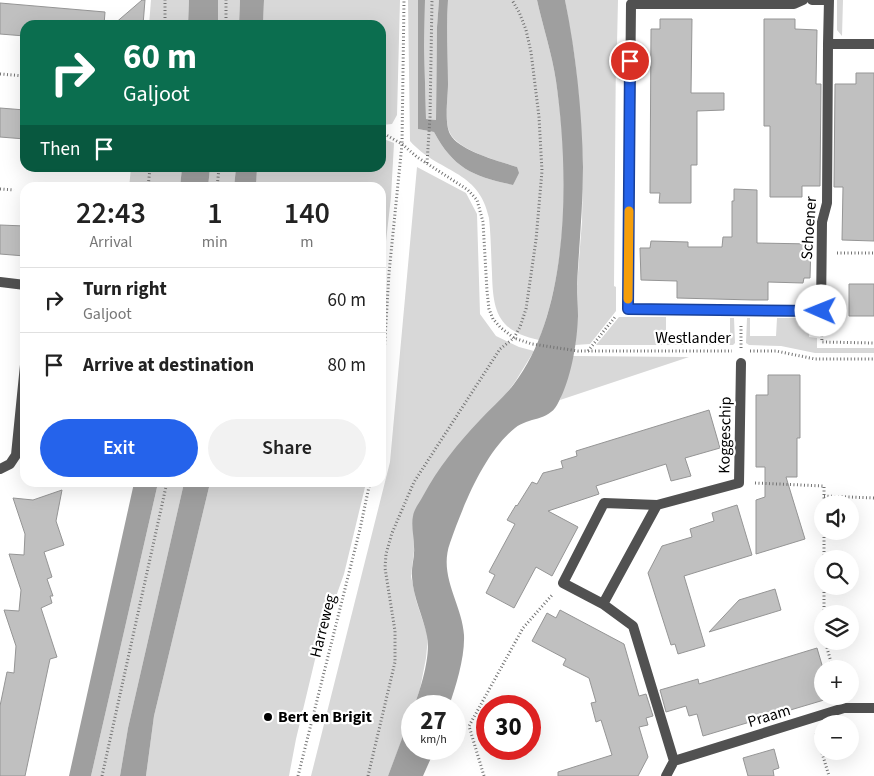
<!DOCTYPE html>
<meta charset="utf-8">
<style>
:root{--surface:#fff;--page:#f2f2f2;--text:#222;--muted:#767676;--line:#e0e0e0;--accent:#2563eb}
body{margin:0;font-family:"Source Sans 3",sans-serif;background:var(--page);color:var(--text);height:100vh;display:flex;flex-direction:column;font-size:19px;white-space:nowrap}
*{box-sizing:border-box;margin:0}
p{font-size:16px;color:var(--muted)}
.icon{flex:none;width:28px;height:28px;fill:none;stroke:currentColor;stroke-width:2;stroke-linecap:round;stroke-linejoin:round}
.map{position:relative;flex:1;overflow:hidden}
.sheet{position:absolute;left:20px;top:182px;width:366px;height:305px;display:flex;flex-direction:column;background:var(--surface);border-radius:15px;box-shadow:0 5px 20px #0002}
.sheet>*{flex:none}
.hud{position:absolute;left:20px;top:20px;width:366px;height:152px;border-radius:15px;box-shadow:0 5px 20px #0002;background:#0b6e4f;color:#fff;overflow:hidden}
.controls{position:absolute;left:814px;top:495px;display:grid;gap:10px}
.controls a{display:grid;place-items:center;width:45px;height:45px;border-radius:50%;background:var(--surface);box-shadow:0 5px 20px #0002;font-size:25px}
.speed{position:absolute;left:401px;top:695px;display:flex;gap:10px;font-size:25px;font-weight:700;text-align:center}
.speed>*{display:grid;place-content:center;width:65px;height:65px;border-radius:50%;background:var(--surface);box-shadow:0 5px 20px #0002;line-height:1}
.speed small{font-size:12px;font-weight:400}
.speed .limit{border:8px solid #d22;background:#fff;color:#111}
.pin{position:absolute;display:grid;place-items:center;width:42px;height:42px;color:#fff;margin:-21px;border:2px solid #fff;border-radius:50%;box-shadow:0 1px 5px #0007}
.me{position:absolute;width:55px;margin:-28px;rotate:271deg;stroke-linejoin:round;filter:drop-shadow(0 0 4px #0008)}
.turn{display:flex;align-items:center;gap:18px;height:105px;padding:0 20px;font-size:22px}
.turn .icon{width:65px;height:65px;stroke-width:2.5}
.turn b{display:block;font-size:35px;line-height:42px}
.then{display:flex;align-items:center;height:48px;padding:0 20px;background:#0003;gap:10px;font-size:19px}
.eta{display:flex;justify-content:space-evenly;align-items:center;height:85px;text-align:center}
.eta b{font-size:30px;font-weight:600;line-height:35px}
.action{display:flex;gap:10px;margin-top:auto;padding:10px 20px}
.action a{flex:1;height:58px;border-radius:30px;background:var(--accent);color:#fff;font-size:20px;font-weight:600;line-height:58px;text-align:center}
.action a+a{background:var(--page);color:var(--text)}
ul{padding:0;list-style:none}
li{display:flex;align-items:center;gap:15px;height:65px;padding:0 20px;border-top:1px solid var(--line)}
li div{flex:1}
li b{display:block;font-size:19px}
li em{font-style:normal}
.map>svg:first-child{display:block}
.green{fill:#d8d8d8}
.water{fill:#9f9f9f}
.building{fill:#c0c0c0;stroke:#959595}
.lines{fill:none;stroke-linecap:round;stroke-linejoin:round}
.path{stroke:#737373;stroke-width:3;stroke-dasharray:1 2.5;stroke-linecap:butt}
.street{stroke:#515151;stroke-width:10}
.route-casing{stroke:#184099;stroke-width:12}
.route{stroke:#2563eb;stroke-width:9}
.slow{stroke:#f59e0b;stroke-width:9}
.poi-dot{fill:#000;stroke:#fff;stroke-width:2}
.labels{text-anchor:middle;dominant-baseline:central;stroke-width:4.5;stroke-linejoin:round;paint-order:stroke}
.street-label{font-size:16px;fill:#000;stroke:#fff}
.poi-label{font-size:16px;font-weight:bold;fill:#000;stroke:#fff;text-anchor:start}
</style>
<div class="map">
<svg width="874" height="776" viewBox="0 0 874 776">
<rect width="100%" height="100%" fill="#fff"/>
<!-- green -->
<path class="green" d="M151,0H189L188,25H149Z
M218,0H240L239,25H218Z
M264,0H400L397,115L392,124L381,125V25H263Z
M408,0H418V129L434,132C453,168 474,177 513,185L517,167C499,161 459,151 450,133C444,122 448,98 448,84C448,56 446,28 448,0H537C543,27 552,54 556,81C569,164 569,260 539,340C497,331 493,311 492,273C491,255 491,236 489,218C479,169 438,173 410,141Z
M425,0H439L437,27L436,120L426,119L424,46Z
M565,0H618L617,44L616,45L614,286L616,287V311L590,344L575,345L578,314L577,286L582,221L583,166L579,100L575,60Z
M837,0H843L842,36L837,30Z
M381,138L394,143L391,197L385,250L381,327V188L256,187L257,168H381Z
M417,167L466,193L477,214L480,314L496,336L519,347L534,351L515,382L413,516L414,551L411,576L416,600L428,637L426,658L420,689L414,706H412L410,719L388,776H311L390,462Z
M131,168H182L180,187L129,188Z
M210,168H236L234,187H208Z
M619,317H666V336H730V318H734L735,343L733,345H596Z
M747,318H750V336H776L777,318H810L809,337L817,338V348H874V353H815L781,346L749,345L746,343Z
M573,356L689,357L560,400Z
M158,483H184L128,728L120,776H91Z
M210,483H366L344,574L318,647L296,739L289,776H146L154,716Z"/>
<!-- water -->
<path class="water" d="M189,0H218V25H188Z
M240,0H264L263,25H239Z
M418,0H425L424,46L426,119L436,120L437,27L439,0H448C446,28 448,56 448,84C448,98 444,122 450,134C459,151 499,161 517,167L519,173L513,185C474,177 453,168 434,132L418,129Z
M537,0H565C576,54 582,111 583,167C583,207 579,246 577,285C577,295 578,306 578,316C577,344 571,380 557,405C548,421 529,417 515,428C484,453 463,506 450,543C438,576 462,604 464,635C465,657 456,686 449,706H414C421,688 431,655 427,636C423,616 413,597 412,577C411,567 415,557 414,547C414,537 411,525 413,516C414,509 420,502 423,496C438,468 458,443 480,420C491,408 504,397 514,384C571,310 569,170 556,81C552,54 543,27 537,0Z
M182,168H210L208,187H180Z
M236,168H257L256,187H234Z
M134,483H158L91,776H69Z
M184,483H210L154,716L146,776H120L128,728Z
M412,712V749H435L423,776H388Z"/>
<!-- building -->
<path class="building" d="M142,0H145L143,25H113Z
M0,3L105,12L104,25H25V36L0,34Z
M660,19H692L691,93H724V110L697,111V165H691V203H659L660,193H650L651,29H660Z
M764,19H795V29L817,30L816,84H821L820,186H802V197H770V126H764Z
M856,73H874V241L842,240L843,187H834L835,84H856Z
M0,108L25,110V139L0,137Z
M734,189L757,190V243L811,244L810,278H804L803,283L768,282V300H753L677,298V281L641,280L640,248H650L651,241L688,242V247H722L723,237H732V201H734Z
M0,225L25,226V256L0,254Z
M849,284H874V316H849Z
M768,375H800V438H797V477H786L805,539L756,554V500L765,497V467H756V395H768Z
M709,410L720,448L685,458L691,476L671,481L666,464L596,486L599,494L548,511L578,527L552,576L536,567L514,608L486,593L495,575L489,572L515,524L507,520L516,505L517,506L532,482L537,484L543,473L563,468L561,461L577,456L576,451Z
M62,490L56,521L64,545L44,552L52,577L47,579L53,596H50L52,603L41,608L57,657L50,659L25,776H0V706L7,672L14,673L16,646L4,610L19,611L21,590L9,554L24,555L25,534L13,498L33,500Z
M737,505L752,555L684,576L705,646L678,654L675,644L671,645L648,573L662,546L692,537L690,529L714,521L712,513Z
M775,589L781,610L709,632L739,600Z
M560,610L624,644L639,696L646,694L653,716L646,718L648,725L639,727L648,757L638,776H558V772L612,755L601,720L596,722L591,703L596,702L589,678L563,665L566,659L532,641L547,613L556,618Z
M817,648L822,665V676L818,678L824,700L703,736L697,714L689,716L686,706L666,712L660,690L698,679L699,684Z
M774,749L779,768L773,770L774,776H748L743,758Z"/>
<g class="lines">
<!-- path -->
<path class="path" d="M165,25V0
M226,25V0
M0,74L25,76
M381,132L402,144L417,157L468,190L477,200L483,222L487,291L489,309L493,319L500,327L514,338L532,344L578,351H732
M427,163L430,117L432,0
M148,188L150,168
M217,188L219,168
M0,189L14,190
M837,253H874
M821,325L822,342L874,343
M741,326V349
M588,351L615,317
M750,351H776L815,359H874
M381,404L389,273L402,144L404,0
M755,483L824,486V504
M824,496L874,498
M824,559V531
M824,614V586
M825,641L833,669
M816,733L829,776
M102,776L167,482
M298,776L360,529L370,482
M368,776L395,662V631L385,568L386,554L392,533L414,482L500,349L514,338L520,327L526,309L536,240L542,171L539,117L531,52L526,30L519,12L512,0
M484,776L469,726L523,628L552,595"/>
<!-- street -->
<path class="street" d="M803,0L794,4H631L628,309L821,311L822,222L827,203L828,44
M812,0H829L828,44H874
M0,282L25,285
M0,469L10,464L16,455L25,365
M603,604L563,583L604,503L657,505
M674,761L844,708H874
M666,776L674,761L633,626L603,604L657,505L739,483L741,363"/>
</g>
<g class="lines">
<defs>
<path id="route" d="M630,61L628,309L821,311"/>
</defs>
<!-- route casing -->
<use href="#route" class="route-casing"/>
<!-- route -->
<use href="#route" class="route"/>
<!-- slow -->
<path class="slow" d="M628,299L629,211"/>
</g>
<!-- markers -->
<circle class="poi-dot" cx="268" cy="717" r="5"/>
<g class="labels">
<!-- street labels -->
<g class="street-label">
<text transform="translate(809 228) rotate(-86)">Schoener</text>
<text x="693" y="338">Westlander</text>
<text transform="translate(725 435) rotate(-89)">Koggeschip</text>
<text transform="translate(323 626) rotate(-76)">Harreweg</text>
<text transform="translate(769 716) rotate(-17)">Praam</text>
</g>
<!-- poi labels -->
<g class="poi-label">
<text x="278" y="717">Bert en Brigit</text>
</g>
</g>
</svg>
<div class="controls">
<a><svg class="icon" aria-label="sound" viewBox="0 0 24 24"><path d="M4 9h4l5-4v14l-5-4H4zM17 9q2 3 0 6"/></svg></a>
<a><svg class="icon" aria-label="search" viewBox="0 0 24 24"><circle cx="10" cy="10" r="6"/><path d="M15 15l6 6"/></svg></a>
<a><svg class="icon" aria-label="layers" viewBox="0 0 24 24"><path d="M12 4l9 5-9 5-9-5zM3 14l9 5 9-5"/></svg></a>
<a>+</a>
<a>−</a>
</div>
<div class="speed"><div>27<small>km/h</small></div><div class="limit">30</div></div>
<div class="pin" style="left:630px;top:61px;background:#d93025"><svg class="icon" aria-label="arrive" viewBox="0 0 24 24"><path d="M6 21V4h12l-3 4 3 4H6"/></svg></div>
<svg class="me" style="left:821px;top:311px" viewBox="-20 -20 40 40"><circle r="19" fill="#fff"/><path d="M0-13L10 11 0 6-10 11z" fill="#2563eb"/></svg>
<div class="hud">
<div class="turn"><svg class="icon" aria-label="right" viewBox="0 0 24 24"><path d="M7 20v-9h11M14 6l5 5-5 5"/></svg><div><b>60 m</b>Galjoot</div></div>
<div class="then">Then<svg class="icon" aria-label="arrive" viewBox="0 0 24 24"><path d="M6 21V4h12l-3 4 3 4H6"/></svg></div>
</div>
<section class="sheet">
<div class="eta">
<div><b>22:43</b><p>Arrival</p></div>
<div><b>1</b><p>min</p></div>
<div><b>140</b><p>m</p></div>
</div>
<ul>
<li><svg class="icon" aria-label="right" viewBox="0 0 24 24"><path d="M7 20v-9h11M14 6l5 5-5 5"/></svg><div><b>Turn right</b><p>Galjoot</p></div><em>60 m</em></li>
<li><svg class="icon" aria-label="arrive" viewBox="0 0 24 24"><path d="M6 21V4h12l-3 4 3 4H6"/></svg><div><b>Arrive at destination</b></div><em>80 m</em></li>
</ul>
<div class="action"><a>Exit</a><a>Share</a></div>
</section>
</div>
